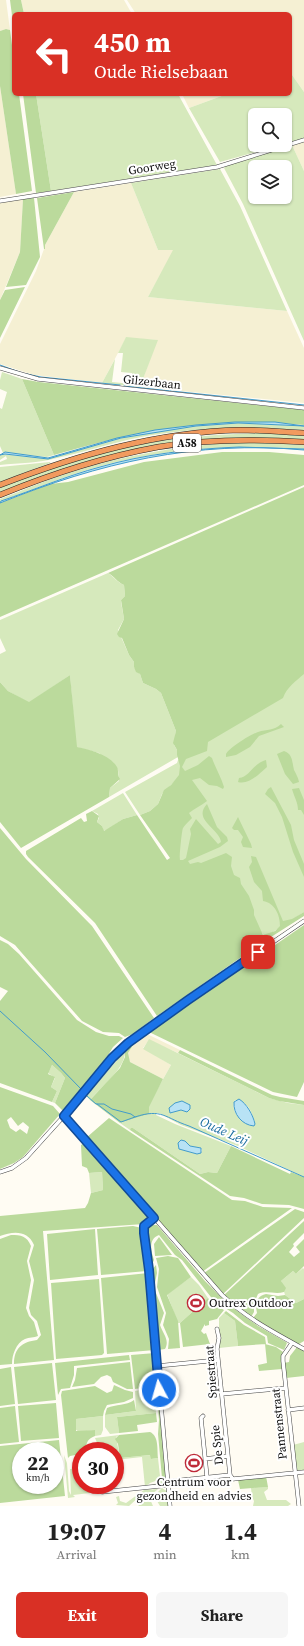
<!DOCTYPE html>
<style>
:root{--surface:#fff;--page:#f6f6f6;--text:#222;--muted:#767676;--accent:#d93025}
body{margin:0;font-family:"Source Serif 4",serif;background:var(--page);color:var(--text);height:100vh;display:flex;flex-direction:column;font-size:15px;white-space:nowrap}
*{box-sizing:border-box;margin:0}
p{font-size:13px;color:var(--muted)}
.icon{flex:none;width:22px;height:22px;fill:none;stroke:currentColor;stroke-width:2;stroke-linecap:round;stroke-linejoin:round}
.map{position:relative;height:1506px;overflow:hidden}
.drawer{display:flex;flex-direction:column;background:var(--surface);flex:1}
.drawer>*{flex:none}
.hud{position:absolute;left:12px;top:12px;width:280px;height:84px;border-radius:6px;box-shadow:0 1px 3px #0004;background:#d93025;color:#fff;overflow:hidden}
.buttons{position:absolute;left:248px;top:108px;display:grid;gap:8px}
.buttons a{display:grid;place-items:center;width:44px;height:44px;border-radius:6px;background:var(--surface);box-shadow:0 1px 3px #0004;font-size:20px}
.speed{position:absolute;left:12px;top:1442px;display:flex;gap:8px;font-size:20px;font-weight:700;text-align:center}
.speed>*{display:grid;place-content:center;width:52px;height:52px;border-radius:50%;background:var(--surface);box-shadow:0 1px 3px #0004;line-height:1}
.speed small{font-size:10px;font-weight:400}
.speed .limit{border:6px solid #d22;background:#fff;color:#111}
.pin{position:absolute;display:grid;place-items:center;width:34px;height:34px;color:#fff;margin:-17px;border-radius:8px;box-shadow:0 2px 6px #0006}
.me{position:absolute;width:44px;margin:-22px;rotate:354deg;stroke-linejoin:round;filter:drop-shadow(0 0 3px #0008)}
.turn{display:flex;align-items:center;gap:14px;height:84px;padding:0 16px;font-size:18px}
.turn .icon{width:52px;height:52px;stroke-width:2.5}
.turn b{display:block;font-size:28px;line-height:34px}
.eta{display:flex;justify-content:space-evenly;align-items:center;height:68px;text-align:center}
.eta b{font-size:24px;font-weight:700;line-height:28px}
.action{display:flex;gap:8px;margin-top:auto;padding:8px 16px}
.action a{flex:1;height:46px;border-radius:6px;background:var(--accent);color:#fff;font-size:16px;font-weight:700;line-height:46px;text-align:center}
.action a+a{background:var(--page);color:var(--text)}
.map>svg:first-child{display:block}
.farmland{fill:#f5f0d3}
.green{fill:#d6e9bc;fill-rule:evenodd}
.forest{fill:#bbda9c;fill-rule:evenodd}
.water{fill:#b8e2f5;stroke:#419bcb}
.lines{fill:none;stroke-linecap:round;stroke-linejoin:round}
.stream{stroke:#419bcb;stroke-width:1}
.minor-casing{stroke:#434343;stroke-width:4.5}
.highway-casing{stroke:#212121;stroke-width:6}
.minor{stroke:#fff;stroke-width:3.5}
.highway{stroke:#f19a5e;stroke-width:5}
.route-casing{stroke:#114b97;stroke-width:10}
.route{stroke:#1a73e8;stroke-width:7}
.labels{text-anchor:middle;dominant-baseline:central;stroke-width:4;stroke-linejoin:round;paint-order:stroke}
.shield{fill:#fff;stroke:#585858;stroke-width:1}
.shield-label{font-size:11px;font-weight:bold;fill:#101010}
.street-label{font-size:12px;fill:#101010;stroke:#fff}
.poi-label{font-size:12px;fill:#101010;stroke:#fff;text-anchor:start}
.water-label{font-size:13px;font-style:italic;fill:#1a6da1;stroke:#fff}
</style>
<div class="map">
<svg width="304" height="1506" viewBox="0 0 304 1506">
<rect width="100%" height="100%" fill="#fffcf3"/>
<!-- farmland -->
<path class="farmland" d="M0,0H6L10,30L6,29L0,31Z
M21,0H124L132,14H24Z
M127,0H304V92L290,72V14H136Z
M0,86L16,194L0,197Z
M182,94H227L189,108Z
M304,141V171L292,145Z
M131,183L158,250H174L148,297L287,311L304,348V403L140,387L157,340L126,338L102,383L34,375L0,364V344L36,271L44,249H45V245L74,192Z
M23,199L20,252L0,300V203Z
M147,1034L180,1050L178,1053L149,1040L143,1048L171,1065L163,1079L130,1062L128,1057V1053L135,1042Z"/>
<!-- green -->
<path class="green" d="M290,72L304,92V138L285,144V115H255V145H281L220,162L189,108L227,94H290Z
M36,94H178L217,165L51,191Z
M292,145L304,171V341L243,204L224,168L226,166ZM255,167H285V197H255Z
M220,169L240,206L287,311L148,297L173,250H158L131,183Z
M126,337L158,340L143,379L132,377V373L121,372L123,353H118Z
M115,359L112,382L141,385L140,387L102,383Z
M2,372L22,379L54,455L47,457L3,453L0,446V408L2,409L7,392L0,389V380Z
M238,423L304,426V430C253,427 202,427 152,435C120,440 89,451 57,458C38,463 19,463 0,465V462L7,459L6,456L0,460V455L4,454L48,459L121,438L192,426Z
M263,433L304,435V440L246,438L183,442L43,476L0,492V487C32,475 65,463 98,454C152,439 208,434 263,433Z
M226,443H267L304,445V449C235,444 165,448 98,467C65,476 32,490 0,502V499C26,489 51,478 78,470C126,455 175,447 226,443Z
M50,462V463L0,482V467Z
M108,573C114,577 117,582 124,585L125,596L121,600V602L124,619L118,630L129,655L134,662V667L140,674L143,683L156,689L161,693L176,731L174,745L177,750L178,757L109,797L110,788L119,781L118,770L99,753L76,747L70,675L29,703L8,691L0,682V654L6,651L0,638V620Z
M304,666V912L265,937L219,875L178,863L176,780L162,794L158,804L150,811L140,815L125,792L177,763L178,760L250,708Z
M123,793L137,815L123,819L107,830L103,831L102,826L97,822L99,818L98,814L92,811Z
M149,1039L269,1098L288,1103L304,1105V1177L238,1146L181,1125L159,1113H156V1115L175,1124L231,1146L217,1173L208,1172L200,1174L133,1128L130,1130L120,1123L149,1114V1104L171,1065L143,1049ZM235,1100C238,1101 242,1102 245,1104C250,1107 254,1118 255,1124L254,1126C243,1125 229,1111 235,1100ZM181,1140L185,1141L190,1146L201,1148L202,1151L197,1154L180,1149L178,1147Z
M125,1051C126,1068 101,1087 90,1100L86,1096Z
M52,1065L61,1073L65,1078L55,1103L52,1102L57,1091L51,1087L55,1078L48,1073Z
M102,1172L103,1190L91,1193L89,1173Z
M303,1268L304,1269V1299L296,1303L285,1295L281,1281L293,1271L296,1274Z
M191,1277L199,1285L208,1298L180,1323H178L167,1294Z
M224,1313L235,1321L238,1346L219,1348V1318Z
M154,1388L156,1413L117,1417L119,1433L110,1434L105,1427V1415L136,1411L135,1391Z
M103,1416V1430L101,1435L95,1436L94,1430L79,1432L75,1429L76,1419Z
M119,1435L116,1437L120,1458L151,1455V1459L158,1458L160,1476L158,1480L150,1483L145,1487L142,1457L115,1460V1451H97L98,1445L95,1438Z
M304,1442V1471L296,1472L293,1445Z
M64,1455L67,1463L69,1491L71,1495L70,1469L81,1468V1485H90V1493L73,1495L75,1497L68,1498Z
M268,1487V1489L264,1492L267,1500H286L291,1504L288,1506H253L254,1501L252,1497L251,1488Z
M162,1488L168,1492L169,1506H160L154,1496Z
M158,1489L149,1497L153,1506H138L145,1500L141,1495L129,1506L116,1505L118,1503L116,1497L119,1496L120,1501L126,1503L144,1490Z"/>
<!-- forest -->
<path class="forest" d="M10,0H21L24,14H14V31Z
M6,29L10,30L14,60V94H19L32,191L16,194L0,86V31Z
M23,94H36L51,191L36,193Z
M74,192L45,245V249H44L37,198Z
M34,198L40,257L26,285L6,287L20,252L23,199Z
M25,287L0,338V300L5,290Z
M22,379L39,382L304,410V425C216,417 138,430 54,455Z
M222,452H269L304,455V485L0,617V503L50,484L68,482L144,462Z
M304,487V674C296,681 287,687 283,698L208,742L207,751L186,759L182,767L185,771L198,765L209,756L212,758C215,767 221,777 224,787L223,789L217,786L209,785L200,778L192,780L207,801C201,806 195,808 189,813L192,818C189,821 185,825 183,828C182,829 179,858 180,860H183L186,858L191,834L190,829L196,819L218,844L221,842C220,829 192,820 207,804L217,827L227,837L228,841L220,847L188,861L190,864L198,862L201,863L226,853L232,857L231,866L234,875L240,878L241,884L249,896L254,910V915L263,935L275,931L280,926C280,915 275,903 263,901L262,891L254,882L249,867L252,862L251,856L256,857L283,921L292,919L304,912V916L260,944L157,1016L95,923L28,857L26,854V851L81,818L84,822L87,821L86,814L92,811L99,816L97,822L102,826L104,831L123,819L137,815L167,860L170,858L140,815L150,811L158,804L164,790L171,785L179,775L180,766L177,755V750L173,743L176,731L161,693L156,689L143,683L140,674L136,672L134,667V662L129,655L122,638L119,637L117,634L124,619L121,600L125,596L124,585C117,582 114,576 108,573Z
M70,675L77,747C90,750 109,754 117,767C119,771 117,775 120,779L110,788L109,797L21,848L0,822V682L8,691L29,702Z
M281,724L284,727L259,736L250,747L236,755L226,757V754C230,747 250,735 258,732C267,729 274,731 281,724Z
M284,751C293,754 292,762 294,770C296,774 298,777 299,782L293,784L285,774L277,754Z
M266,760L267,767C259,774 249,785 238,782L239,778C250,777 252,764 266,760Z
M271,787L291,825L294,840L304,864V877L293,852L282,817L275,803L265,794L268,789Z
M299,788L304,800V815L301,810H298C298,802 294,797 292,789Z
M238,817L251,844L252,848L243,847L241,842L243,837L238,830H234L232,828Z
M0,828L26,859L92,926L154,1018L133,1034L125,1037L119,1033L103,1032L82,1021L21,952L15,945L0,936Z
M304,925V1082L297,1097L273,1092L149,1032Z
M0,940L8,944L19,954L77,1020L96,1032L109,1036H119L123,1038L113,1047L107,1057L63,1111L55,1103L65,1078L61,1073L52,1065L48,1074L55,1077L51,1087L57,1091L52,1102L0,1083V1001L8,991L0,987Z
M135,1042L128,1053L130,1062L163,1079L149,1107V1114L120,1123L90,1100L120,1068L125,1057V1051Z
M180,1050L272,1095L280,1097L304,1101V1105L279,1101L269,1098L178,1053Z
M0,1087L53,1106L60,1114L23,1157L14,1163L0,1169ZM11,1117L18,1126L23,1122L29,1127L27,1134L20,1129L16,1132L10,1128L7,1120Z
M109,1118L232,1200L245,1201L263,1207L292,1208L202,1272L86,1138Z
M131,1128H133L200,1174L208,1172L217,1173L231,1146L290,1174L291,1172L304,1177V1209L289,1205L262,1204L244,1198L230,1196L130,1130Z
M86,1142L141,1207L149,1215V1218L144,1224L43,1231L54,1360L14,1364C14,1348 22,1342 37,1340L41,1335L37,1321L31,1315L29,1308L34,1280L29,1261L34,1245C28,1230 13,1231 0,1236V1216L85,1208L88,1203L91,1193L103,1190L102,1172L89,1173L87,1168L82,1166L81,1145Z
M295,1209L304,1212V1218L223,1294L204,1273Z
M304,1221V1233L293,1244L294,1246L289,1252L294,1257L300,1252L296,1247L304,1239V1266L296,1274L293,1271L281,1281L286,1288L284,1292C275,1295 267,1290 258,1294L254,1303V1312L251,1317L224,1295Z
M151,1225H157L205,1281L229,1305L258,1326L286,1342L287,1343L284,1350L268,1343L267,1336L245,1323L233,1313L214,1301L182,1260L175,1255L159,1235C148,1239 151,1251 154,1260L151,1267L148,1233V1228Z
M133,1226L142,1228L147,1271L101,1275L97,1229Z
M95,1229L98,1275L50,1280L47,1234Z
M11,1235C21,1235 27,1236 31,1246L27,1261L31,1280L26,1308L29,1316L34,1322L38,1336C34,1338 29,1337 25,1339C16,1343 12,1355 12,1364L0,1365V1239Z
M159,1237L172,1255L155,1256L154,1244Z
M168,1256L178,1258L191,1277L167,1295L178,1321L180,1348L168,1349L169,1339L163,1325L166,1313L157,1287L159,1269L156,1258Z
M156,1265L157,1273L154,1288L164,1313L160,1325C163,1334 170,1340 165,1349L158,1350L151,1271Z
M148,1273L155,1350L107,1354L101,1278Z
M99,1279L104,1353L102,1355L56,1359L51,1283Z
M266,1294L278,1296L285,1295L296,1303L304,1299V1341L299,1344H298L253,1318L257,1313C255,1304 256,1296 266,1294Z
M208,1298L212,1303L224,1310L217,1319L209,1321V1325L205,1326V1324L201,1331L204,1334L206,1333L210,1344L183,1347L180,1323Z
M226,1311L244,1325L265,1337L266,1344L238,1346L235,1321L224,1313Z
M265,1344L276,1347L283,1352L281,1360L282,1369L259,1371L258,1365L267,1363Z
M297,1347L304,1351V1376L286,1378L284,1363L289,1362L290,1356Z
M155,1353L166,1481L163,1485L150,1486L159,1482L162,1478L158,1434L159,1420L156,1386L135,1389L131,1355Z
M129,1355L130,1360L74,1366V1375L70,1388L61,1389L58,1395L55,1363Z
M130,1362L133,1389H127L113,1382L111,1377L107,1375L101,1377L94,1384L72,1387L75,1380L77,1368Z
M52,1363L56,1400L18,1404L14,1367Z
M11,1367L15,1404L0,1406V1369Z
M114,1385L125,1390L133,1392V1398L124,1402L107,1405L104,1411L103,1416L76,1419V1431L95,1430V1436C87,1439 86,1443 86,1451H81V1454L70,1456L68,1458L61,1395L62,1391L95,1386L107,1393L112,1391Z
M134,1400L136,1411L105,1415L107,1408C116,1404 126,1406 134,1400Z
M56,1403L59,1438L21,1441L18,1406Z
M15,1406L19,1442L0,1444V1408Z
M156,1413L157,1422L137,1425L138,1431L119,1433L117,1417Z
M150,1432C159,1436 157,1449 158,1458L151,1459L150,1455L120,1458L118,1444L115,1439L119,1435Z
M59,1440L65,1496L0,1503V1446ZM21,1451H55V1485H21Z
M266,1476L268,1487L240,1489L238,1480Z"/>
<!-- water -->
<path class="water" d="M235,422H275L304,426L238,423L196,426L121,438L48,459L5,454L0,455L5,452L48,458L117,438L155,430L196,425Z
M239,447L304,449V450C196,440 99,463 0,503L1,501C34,490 66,476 100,467C145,454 191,449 239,447Z
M239,1099C247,1104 253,1115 255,1124L254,1126C242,1125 233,1114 234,1102Z
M182,1101L190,1105V1109L187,1112L181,1110L170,1113L169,1108L175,1103Z
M181,1140L185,1141L190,1146L201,1148V1153L197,1154L179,1149L178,1143Z"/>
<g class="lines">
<!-- stream -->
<path class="stream" d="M0,365L22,373
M27,374L41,377L120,385
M124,386L304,405
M0,1011L45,1052L81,1089
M87,1096L96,1104H104L112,1109L131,1114L135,1117C162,1108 165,1118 189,1126L304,1177
M97,1104L121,1122L135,1117"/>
<defs>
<path id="minor" d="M0,201L217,167L304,140
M0,368L38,379L304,408
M65,1116L222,1295C246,1318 275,1333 304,1349
M0,1172L12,1168L26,1158L82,1096L112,1058L128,1043L188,1000L304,921
M154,1218L144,1226V1233L149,1270L170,1506
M217,1329L219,1338L217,1349L230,1475
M292,1343L283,1356V1361L299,1506
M157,1366L218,1360
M222,1394L286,1388
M288,1410L304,1408
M203,1416L201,1418L207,1477
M205,1459L228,1456
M169,1483L173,1481L230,1475L233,1479L304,1472
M102,1492L169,1485"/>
<path id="highway" d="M0,485C77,455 157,432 240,430C261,430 283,432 304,433
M0,495C51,474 103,457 158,447C206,439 255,439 304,442"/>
</defs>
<!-- minor casing -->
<use href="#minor" class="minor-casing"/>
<!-- highway casing -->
<use href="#highway" class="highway-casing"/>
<!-- minor -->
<use href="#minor" class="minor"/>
<!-- highway -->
<use href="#highway" class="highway"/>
</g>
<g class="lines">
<defs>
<path id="route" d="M159,1390L149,1270L144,1233V1226L154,1218L64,1116L112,1058L128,1043L188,1000L258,952"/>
</defs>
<!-- route casing -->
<use href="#route" class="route-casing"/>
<!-- route -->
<use href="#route" class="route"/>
</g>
<!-- icons -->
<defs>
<symbol id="stadium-ring" viewBox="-11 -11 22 22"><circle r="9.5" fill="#fff" stroke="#be2938" stroke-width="1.5"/><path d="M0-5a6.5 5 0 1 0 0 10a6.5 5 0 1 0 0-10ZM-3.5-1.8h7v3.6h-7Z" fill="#be2938"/></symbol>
</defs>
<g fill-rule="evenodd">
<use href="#stadium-ring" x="186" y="1293" width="20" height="20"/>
<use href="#stadium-ring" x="184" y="1453" width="20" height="20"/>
</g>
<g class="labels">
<!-- shield labels -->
<rect class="shield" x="173" y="434" width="28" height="18" rx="3"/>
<g class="shield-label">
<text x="187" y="443">A58</text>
</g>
<!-- street labels -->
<g class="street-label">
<text transform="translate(152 167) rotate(-9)">Goorweg</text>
<text transform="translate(152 382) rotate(6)">Gilzerbaan</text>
<text transform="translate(211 1372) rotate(-94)">Spiestraat</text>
<text transform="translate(279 1424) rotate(-96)">Pannenstraat</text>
<text transform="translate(217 1445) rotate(-96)">De Spie</text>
</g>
<!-- poi labels -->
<g class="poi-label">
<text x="209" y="1303">Outrex Outdoor</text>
<text x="194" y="1482" text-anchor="middle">Centrum voor<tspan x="194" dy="14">gezondheid en advies</tspan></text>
</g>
<!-- water labels -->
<g class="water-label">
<text transform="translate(224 1131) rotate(24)">Oude Leij</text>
</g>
</g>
</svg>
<div class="buttons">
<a><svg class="icon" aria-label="search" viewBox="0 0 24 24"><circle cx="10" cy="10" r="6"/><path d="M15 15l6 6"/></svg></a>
<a><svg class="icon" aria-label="layers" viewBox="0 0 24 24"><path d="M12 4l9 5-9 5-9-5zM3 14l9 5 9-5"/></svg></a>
</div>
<div class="speed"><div>22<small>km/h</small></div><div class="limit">30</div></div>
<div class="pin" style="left:258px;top:952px;background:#d93025"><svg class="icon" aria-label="arrive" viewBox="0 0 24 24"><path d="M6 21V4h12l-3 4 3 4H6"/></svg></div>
<svg class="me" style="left:159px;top:1390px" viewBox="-20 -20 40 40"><circle r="17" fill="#1a73e8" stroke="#fff" stroke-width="3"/><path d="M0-11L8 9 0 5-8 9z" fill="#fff"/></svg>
<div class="hud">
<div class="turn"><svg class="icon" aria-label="left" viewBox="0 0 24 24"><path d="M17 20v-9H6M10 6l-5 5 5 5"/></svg><div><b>450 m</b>Oude Rielsebaan</div></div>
</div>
</div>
<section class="drawer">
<div class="eta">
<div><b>19:07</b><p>Arrival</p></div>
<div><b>4</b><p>min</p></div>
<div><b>1.4</b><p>km</p></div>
</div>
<div class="action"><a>Exit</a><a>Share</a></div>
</section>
